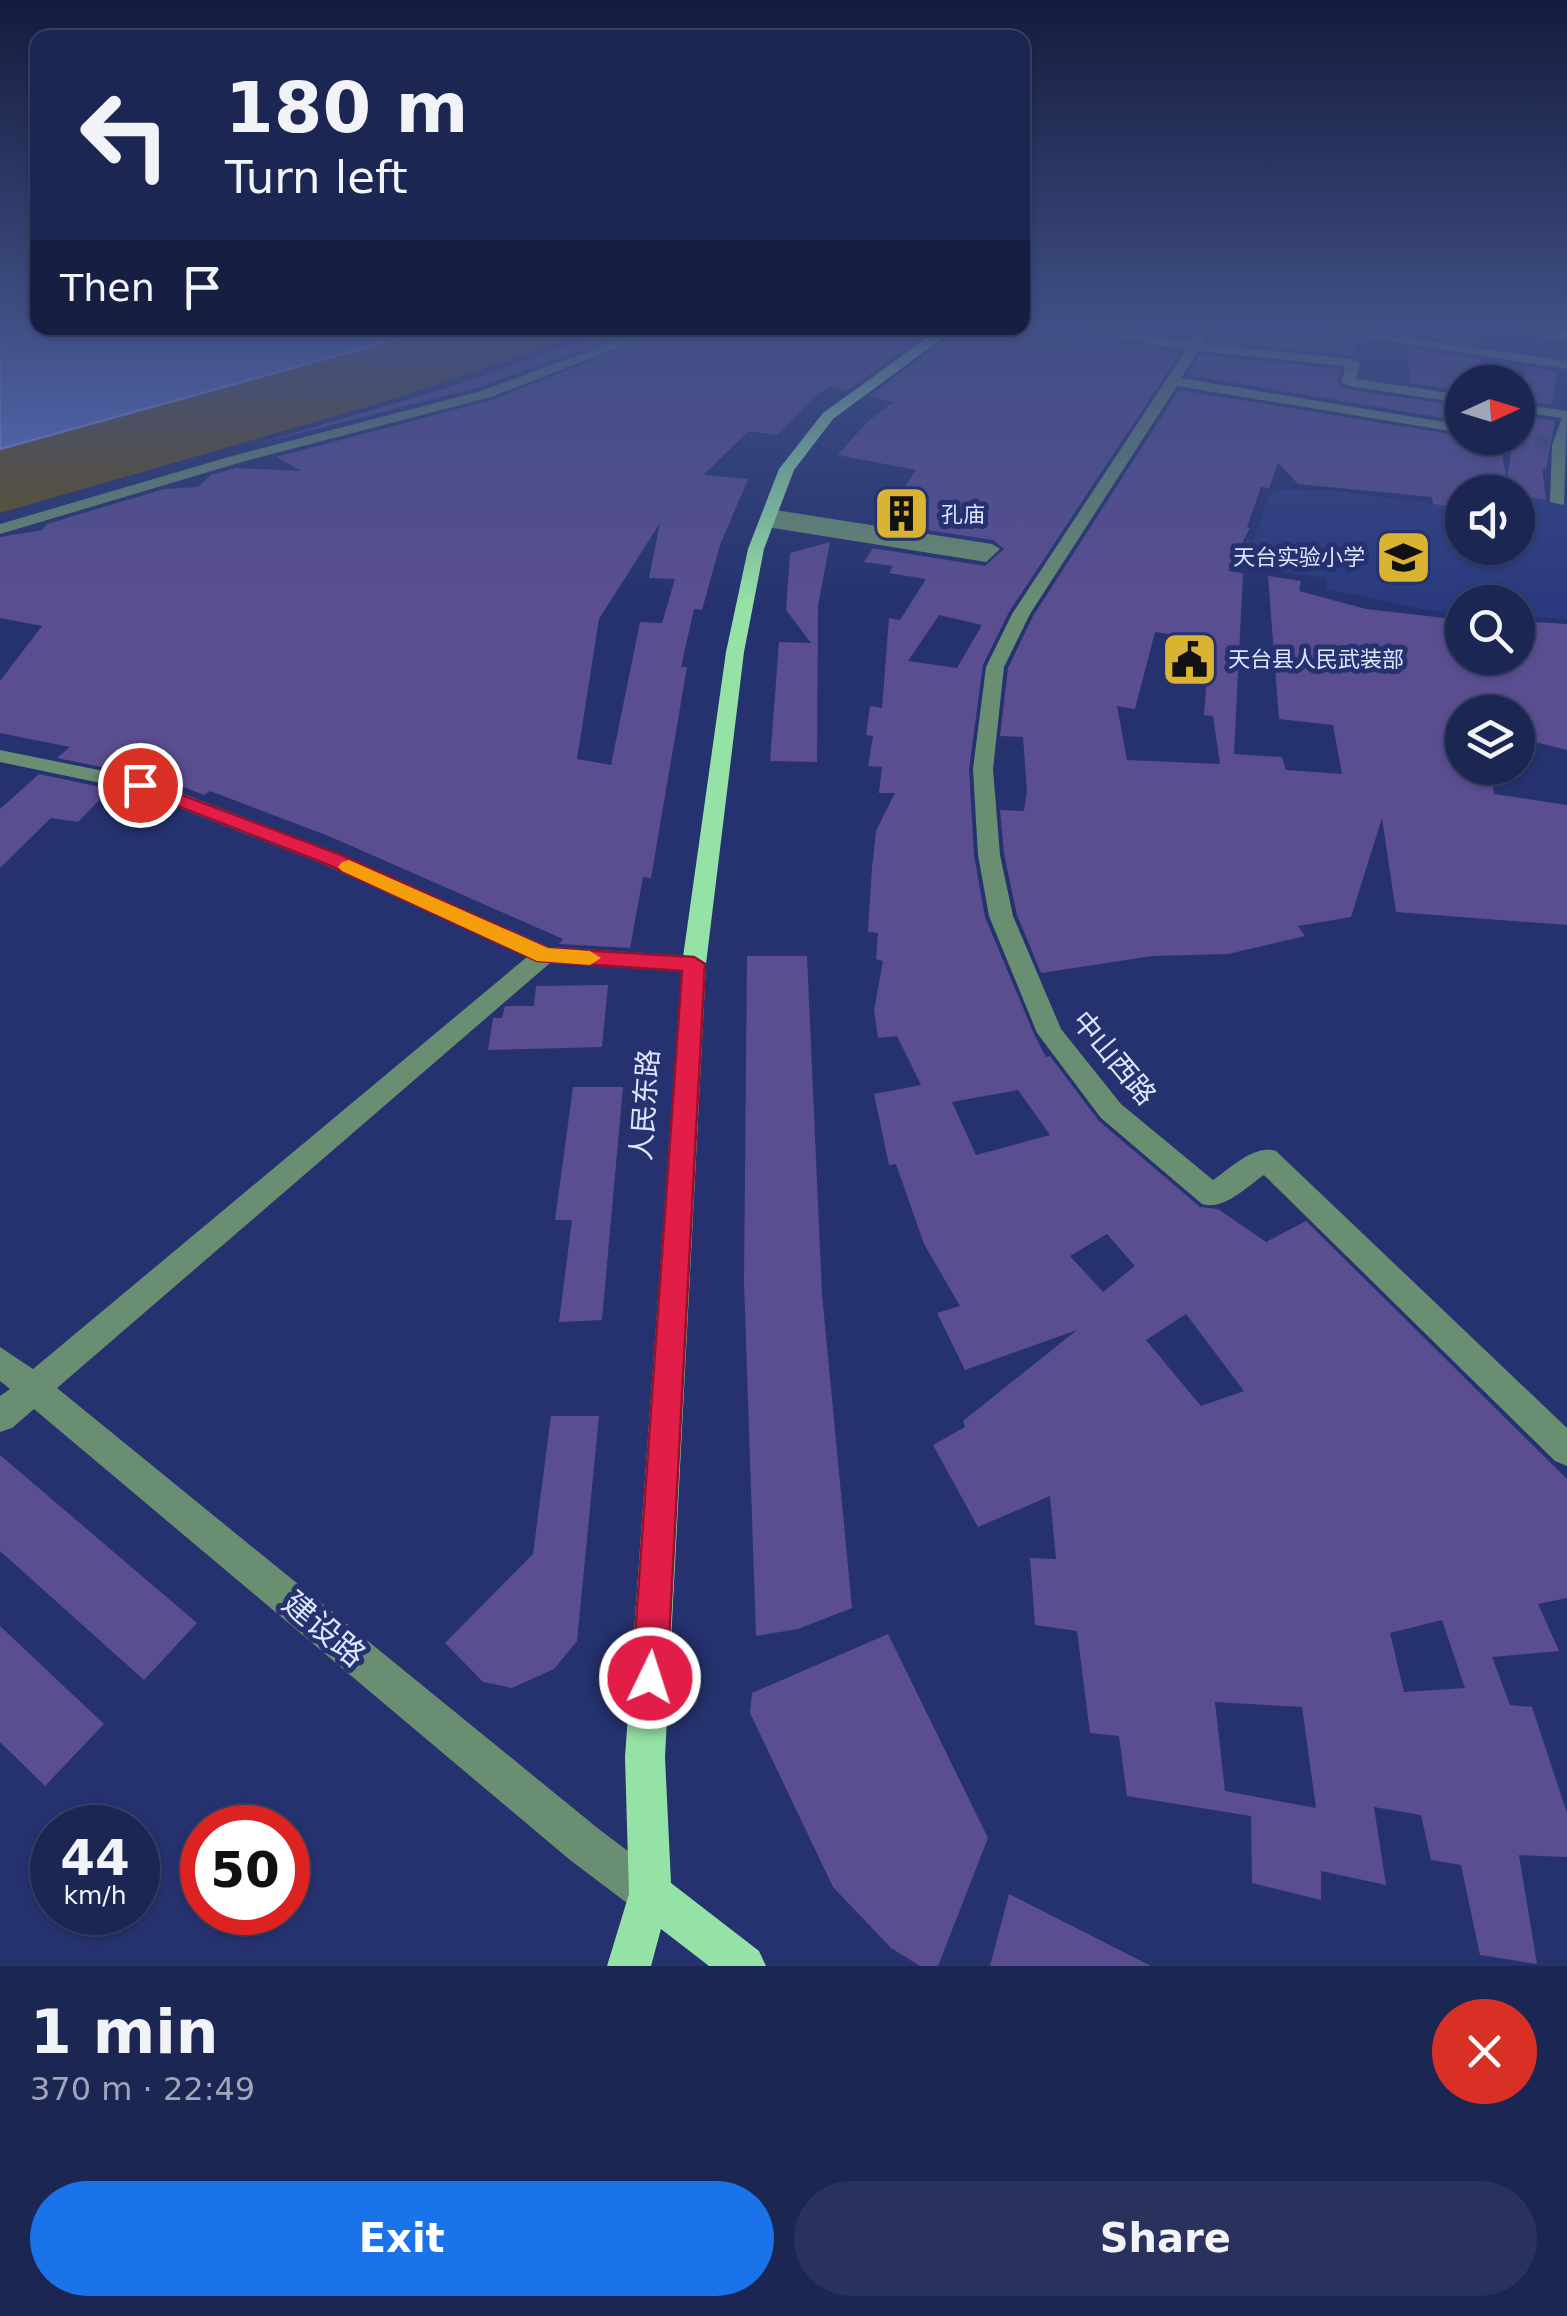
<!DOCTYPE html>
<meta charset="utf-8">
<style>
:root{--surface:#1c2653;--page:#29325d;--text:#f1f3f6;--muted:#a0a5b8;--line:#3a436a;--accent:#1a73e8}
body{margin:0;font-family:"DejaVu Sans","Noto Sans SC",sans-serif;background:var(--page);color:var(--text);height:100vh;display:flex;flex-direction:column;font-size:38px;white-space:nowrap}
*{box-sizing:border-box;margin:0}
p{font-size:32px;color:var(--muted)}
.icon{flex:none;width:55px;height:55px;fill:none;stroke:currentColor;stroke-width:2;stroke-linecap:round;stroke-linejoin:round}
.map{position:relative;height:1966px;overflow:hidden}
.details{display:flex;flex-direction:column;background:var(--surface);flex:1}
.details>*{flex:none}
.hud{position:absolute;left:30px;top:30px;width:1000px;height:305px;border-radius:20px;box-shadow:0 2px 8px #0004,0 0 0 2px var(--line);background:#1c2653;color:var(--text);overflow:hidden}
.needle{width:65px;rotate:86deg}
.controls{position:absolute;left:1445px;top:365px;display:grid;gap:20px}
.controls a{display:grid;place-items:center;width:90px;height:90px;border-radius:50%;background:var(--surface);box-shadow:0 2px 8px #0004,0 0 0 2px var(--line);font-size:50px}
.speed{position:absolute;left:30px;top:1805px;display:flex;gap:20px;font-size:50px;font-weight:700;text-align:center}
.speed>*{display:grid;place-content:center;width:130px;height:130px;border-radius:50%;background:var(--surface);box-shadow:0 2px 8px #0004,0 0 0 2px var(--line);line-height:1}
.speed small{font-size:25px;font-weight:400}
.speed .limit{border:15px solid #d22;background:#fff;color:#111}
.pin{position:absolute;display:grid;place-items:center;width:85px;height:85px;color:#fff;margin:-42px;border:5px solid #fff;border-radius:50%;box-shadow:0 2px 10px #0007}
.me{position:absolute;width:110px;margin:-55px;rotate:4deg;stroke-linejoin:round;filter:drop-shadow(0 0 8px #0008)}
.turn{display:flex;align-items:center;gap:35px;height:210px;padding:0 30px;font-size:45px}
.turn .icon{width:130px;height:130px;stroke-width:2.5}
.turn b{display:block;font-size:70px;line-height:85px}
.then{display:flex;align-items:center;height:95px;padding:0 30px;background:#0003;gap:20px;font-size:38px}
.round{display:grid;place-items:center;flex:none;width:105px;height:105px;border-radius:52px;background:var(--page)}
.headline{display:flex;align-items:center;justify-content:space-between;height:170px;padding:0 30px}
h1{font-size:60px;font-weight:600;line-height:75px}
.action{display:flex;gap:20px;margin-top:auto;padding:20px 30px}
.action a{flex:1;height:115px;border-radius:60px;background:var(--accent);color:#fff;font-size:40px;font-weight:600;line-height:115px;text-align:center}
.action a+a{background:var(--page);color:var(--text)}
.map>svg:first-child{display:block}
.built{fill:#2b3a7e}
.green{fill:#64521b}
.water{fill:#6279cf;stroke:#8799dc;stroke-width:2.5}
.building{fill:#5a4e91;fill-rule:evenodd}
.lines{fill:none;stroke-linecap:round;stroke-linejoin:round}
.minor-tunnel{stroke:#414d84;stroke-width:14;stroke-dasharray:14 8;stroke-linecap:butt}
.minor{fill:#698e71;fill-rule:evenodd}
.major{fill:#95e2a6;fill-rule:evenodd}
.route{fill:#e11d48;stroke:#92132f;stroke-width:2.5}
.slow{fill:#f59e0b}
.labels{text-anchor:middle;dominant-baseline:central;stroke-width:10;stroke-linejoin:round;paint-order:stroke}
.far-poi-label{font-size:22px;fill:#dee5fc;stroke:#25326f;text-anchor:start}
.street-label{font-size:28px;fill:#dee5fc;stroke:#25326f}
.near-street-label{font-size:32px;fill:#dee5fc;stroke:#25326f}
</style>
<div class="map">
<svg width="1567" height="1966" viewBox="0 0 1567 1966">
<rect width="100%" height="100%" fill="#25326f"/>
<!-- built -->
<path class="built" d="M1283,489L1330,490L1462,508V548H1518V496L1567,503V619L1518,616V602H1462V613L1422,609L1327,589L1325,578L1240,566L1246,538L1254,539L1269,495Z"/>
<!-- green -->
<path class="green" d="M430,330H597L380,403L0,513V449Z"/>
<!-- water -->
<path class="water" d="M0,330H430L0,449Z"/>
<!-- building -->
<path class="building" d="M612,330H633L480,387L253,445L444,389Z
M667,330H781L782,335L807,339L815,330H931L847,391L829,387L817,394L777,435L749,431L703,475L748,479L720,545L702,610L694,609L681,667H687L651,878L643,877L630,948L559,944L563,939L331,837L210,791L204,795L131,767L126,772L57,758L70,747L0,733V681L42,626L0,618V537L42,530L47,524L164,489L198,487L211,475L236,468L302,471L276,457L492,400ZM660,523L649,578L675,579L662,623L640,622L611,765L577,759L599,619Z
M957,330H1022L1180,353L1009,612L983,665L969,769L974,855L985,917L1034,1034L1046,1057L1050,1056L1099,1121L1200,1207L1218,1209L1266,1242L1306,1221L1567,1479V1598L1538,1604L1559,1651L1492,1657L1510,1705L1532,1707L1567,1813V1857L1519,1855L1537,1964L1480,1955L1461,1865L1431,1860L1421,1815L1374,1807L1386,1885L1321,1871V1900L1252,1883L1251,1816L1127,1796L1119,1736L1090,1733L1077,1631L1035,1625L1030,1558L1056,1559L1050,1496L978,1527L933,1445L965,1427L963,1421L1077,1330L965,1370L937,1313L960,1306L924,1244L896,1164L889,1165L874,1094L921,1085L897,1036L878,1038L874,1010L883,961L876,959L878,933L868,932L872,868L876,831L895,793H879L882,767L868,766L873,736L866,735L870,706L882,708L889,618L900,620L926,579L889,573L893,566L864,562L873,548L985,566L1004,549L993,540L888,524L899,507L892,506L916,470L838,455L866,423L893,402L870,396ZM939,615L982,625L957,668L908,661ZM1018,1090L1050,1135L976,1155L952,1102ZM1107,1234L1135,1266L1103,1292L1070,1256ZM1186,1314L1244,1391L1201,1406L1146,1340ZM1442,1620L1465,1688L1404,1692L1390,1633ZM1215,1702L1302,1707L1316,1808L1225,1791Z
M1214,330H1315L1358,340L1352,355L1208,341Z
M1406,330L1475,334L1477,344L1406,334Z
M1408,348L1480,359L1486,382H1462V391L1409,383Z
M1200,355L1341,369L1338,383L1346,389L1462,406V421L1187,375Z
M1526,366L1557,371L1552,405L1520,401Z
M1179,390L1499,442L1507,479L1512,445L1524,439L1518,431V416L1555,421L1546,469H1542L1546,500L1518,496V492H1462V508L1433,504L1432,497L1298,484L1278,463L1269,488L1261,487L1247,527L1250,528L1228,571L1243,573L1234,754L1282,757L1286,770L1342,774L1333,725L1279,719L1268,576L1301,581L1299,591L1366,609L1462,620V658H1518V621L1567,624V750L1518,738V712H1462L1455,754L1465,779L1492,783L1494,794L1567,805V925L1396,912L1382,818L1351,917L1298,926L1305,936L1228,954L1152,956L1041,973L1017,915L1004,854L1000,810L1024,811L1027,791L1023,737L1000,736L1008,668L1033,616ZM1155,632L1210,640L1204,715L1213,716L1220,764L1127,760L1117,706L1135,709Z
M830,542L818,606L817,762L770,761L779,642L811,643L786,610L790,553Z
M39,774L110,789L78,822L51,818L0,868V809Z
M747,956H807L822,1294L852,1608L798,1629L756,1636L744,1282Z
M608,985L602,1047L488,1050L493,1018H502L505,1006H534L536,986Z
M573,1087H623L602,1320L559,1322L572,1220H555Z
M551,1416H599L577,1641L554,1669L512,1688L483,1682L445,1643L533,1554Z
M0,1455L197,1623L144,1680L0,1551Z
M0,1626L104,1724L45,1786L0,1742Z
M888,1634L988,1838L938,1966H920L891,1948L833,1887L750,1713L752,1693Z
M1009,1894L1151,1966H990Z"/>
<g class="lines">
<!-- minor-tunnel -->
<path class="minor-tunnel" d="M1513,438L1554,444"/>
<!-- minor -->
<path class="minor" d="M645,330H663L491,397L242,462L0,534V524L232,456L481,391Z
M1080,330H1112L1190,343L1198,330H1210L1202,344L1353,359L1360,363L1356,379L1462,395V403L1348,386L1341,382L1346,366L1198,351L1181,378L1462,425V433L1177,386L1030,614L1004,667L993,769L1000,855L1013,916L1061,1029L1121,1104L1213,1180C1231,1168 1254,1144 1276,1151L1567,1428V1466L1555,1461L1264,1175C1246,1187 1224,1211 1202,1204L1101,1118L1037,1033L989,916L978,855L973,769L986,667L1012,614L1186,350Z
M1319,330H1353L1567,361V369Z
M1514,330L1567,333V341L1520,334Z
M1518,404L1567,411L1564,505L1550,502L1552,445L1562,418L1518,412Z
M1518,435L1520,438L1513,442L1505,438Z
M769,509L992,544L1000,549L986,562L760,526V520L767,518L761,514Z
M0,750L148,780L341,855L549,947L694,956L706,964L694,972L550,963L57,1388L600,1830L665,1879L671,1894L665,1909L650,1915L635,1909L570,1860L34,1409L12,1428L0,1432V1396L10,1389L0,1381V1347L33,1369L527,957L325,865L134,790L0,762Z"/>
<!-- major -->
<path class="major" d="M938,330H953L833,419L794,470L764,549L744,652L706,964L665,1757L671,1883L759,1951L766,1966H709L661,1929L651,1966H607L629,1894L625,1757L682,964L726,652L748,549L779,469L823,413Z
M1548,330H1567V336L1550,333Z"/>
</g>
<!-- sky -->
<linearGradient id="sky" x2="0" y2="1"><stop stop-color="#141c3d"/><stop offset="0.54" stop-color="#404f85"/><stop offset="1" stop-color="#404f85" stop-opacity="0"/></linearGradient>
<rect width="1567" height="606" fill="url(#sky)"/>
<!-- route -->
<path class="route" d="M140,779L341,855L548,948L694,957L705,964L667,1678L662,1690L650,1695L637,1690L632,1678L682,971L537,961L326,864L134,789V781Z"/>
<!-- slow -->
<path class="slow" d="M349,860L548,948L590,951L601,958L590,965L537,961L342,871L338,867L342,862Z"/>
<!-- icons -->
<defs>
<symbol id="building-square" viewBox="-11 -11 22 22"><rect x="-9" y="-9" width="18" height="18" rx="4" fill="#dab333" stroke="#25326f"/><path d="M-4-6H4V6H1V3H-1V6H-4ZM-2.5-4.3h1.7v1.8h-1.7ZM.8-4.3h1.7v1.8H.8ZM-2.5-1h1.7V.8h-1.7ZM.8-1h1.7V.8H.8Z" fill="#111"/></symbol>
<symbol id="school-square" viewBox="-11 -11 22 22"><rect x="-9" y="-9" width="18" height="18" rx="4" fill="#dab333" stroke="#25326f"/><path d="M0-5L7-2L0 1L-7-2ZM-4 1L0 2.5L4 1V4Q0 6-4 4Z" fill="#111"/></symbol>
<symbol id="civic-square" viewBox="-11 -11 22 22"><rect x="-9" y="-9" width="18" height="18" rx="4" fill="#dab333" stroke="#25326f"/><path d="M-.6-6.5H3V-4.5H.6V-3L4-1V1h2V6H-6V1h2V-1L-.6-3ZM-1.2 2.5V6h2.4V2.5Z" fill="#111"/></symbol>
</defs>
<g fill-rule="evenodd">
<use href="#building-square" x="870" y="482" width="63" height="63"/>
<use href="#school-square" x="1372" y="526" width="63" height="63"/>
<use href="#civic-square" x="1158" y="628" width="63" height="63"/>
</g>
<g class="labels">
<!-- far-poi labels -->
<g class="far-poi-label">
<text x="941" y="514">孔庙</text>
<text x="1365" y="557" text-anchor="end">天台实验小学</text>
<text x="1228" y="659">天台县人民武装部</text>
</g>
<!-- street labels -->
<g class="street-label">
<text transform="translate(1114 1058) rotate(50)">中山西路</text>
<text transform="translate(645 1105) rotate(-86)">人民东路</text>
</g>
<!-- near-street labels -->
<g class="near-street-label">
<text transform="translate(324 1629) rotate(40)">建设路</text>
</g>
</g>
</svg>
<div class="controls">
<a><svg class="needle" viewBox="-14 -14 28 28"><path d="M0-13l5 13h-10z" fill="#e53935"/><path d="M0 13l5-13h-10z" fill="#a0a5b8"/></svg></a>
<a><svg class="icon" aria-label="sound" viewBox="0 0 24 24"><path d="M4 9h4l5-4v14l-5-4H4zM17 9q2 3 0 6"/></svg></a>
<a><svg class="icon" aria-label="search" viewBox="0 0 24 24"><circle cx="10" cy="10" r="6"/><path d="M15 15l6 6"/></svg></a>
<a><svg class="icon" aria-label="layers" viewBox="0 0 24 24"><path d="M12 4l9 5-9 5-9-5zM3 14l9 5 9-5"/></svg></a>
</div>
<div class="speed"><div>44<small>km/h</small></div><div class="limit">50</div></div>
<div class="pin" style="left:140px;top:785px;background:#d93025"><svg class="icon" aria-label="arrive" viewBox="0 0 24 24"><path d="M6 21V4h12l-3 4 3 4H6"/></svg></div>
<svg class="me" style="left:650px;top:1678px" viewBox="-20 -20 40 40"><circle r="17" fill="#e11d48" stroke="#fff" stroke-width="3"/><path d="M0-11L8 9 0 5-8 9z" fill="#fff"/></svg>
<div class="hud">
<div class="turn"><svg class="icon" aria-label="left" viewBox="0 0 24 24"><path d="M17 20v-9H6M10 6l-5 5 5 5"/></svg><div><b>180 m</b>Turn left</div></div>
<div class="then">Then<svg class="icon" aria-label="arrive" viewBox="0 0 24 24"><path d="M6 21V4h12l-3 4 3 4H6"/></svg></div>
</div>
</div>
<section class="details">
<div class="headline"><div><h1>1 min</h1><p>370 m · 22:49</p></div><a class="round" style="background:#d93025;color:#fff"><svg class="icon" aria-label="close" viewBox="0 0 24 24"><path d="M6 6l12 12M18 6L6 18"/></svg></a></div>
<div class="action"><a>Exit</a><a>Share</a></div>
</section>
